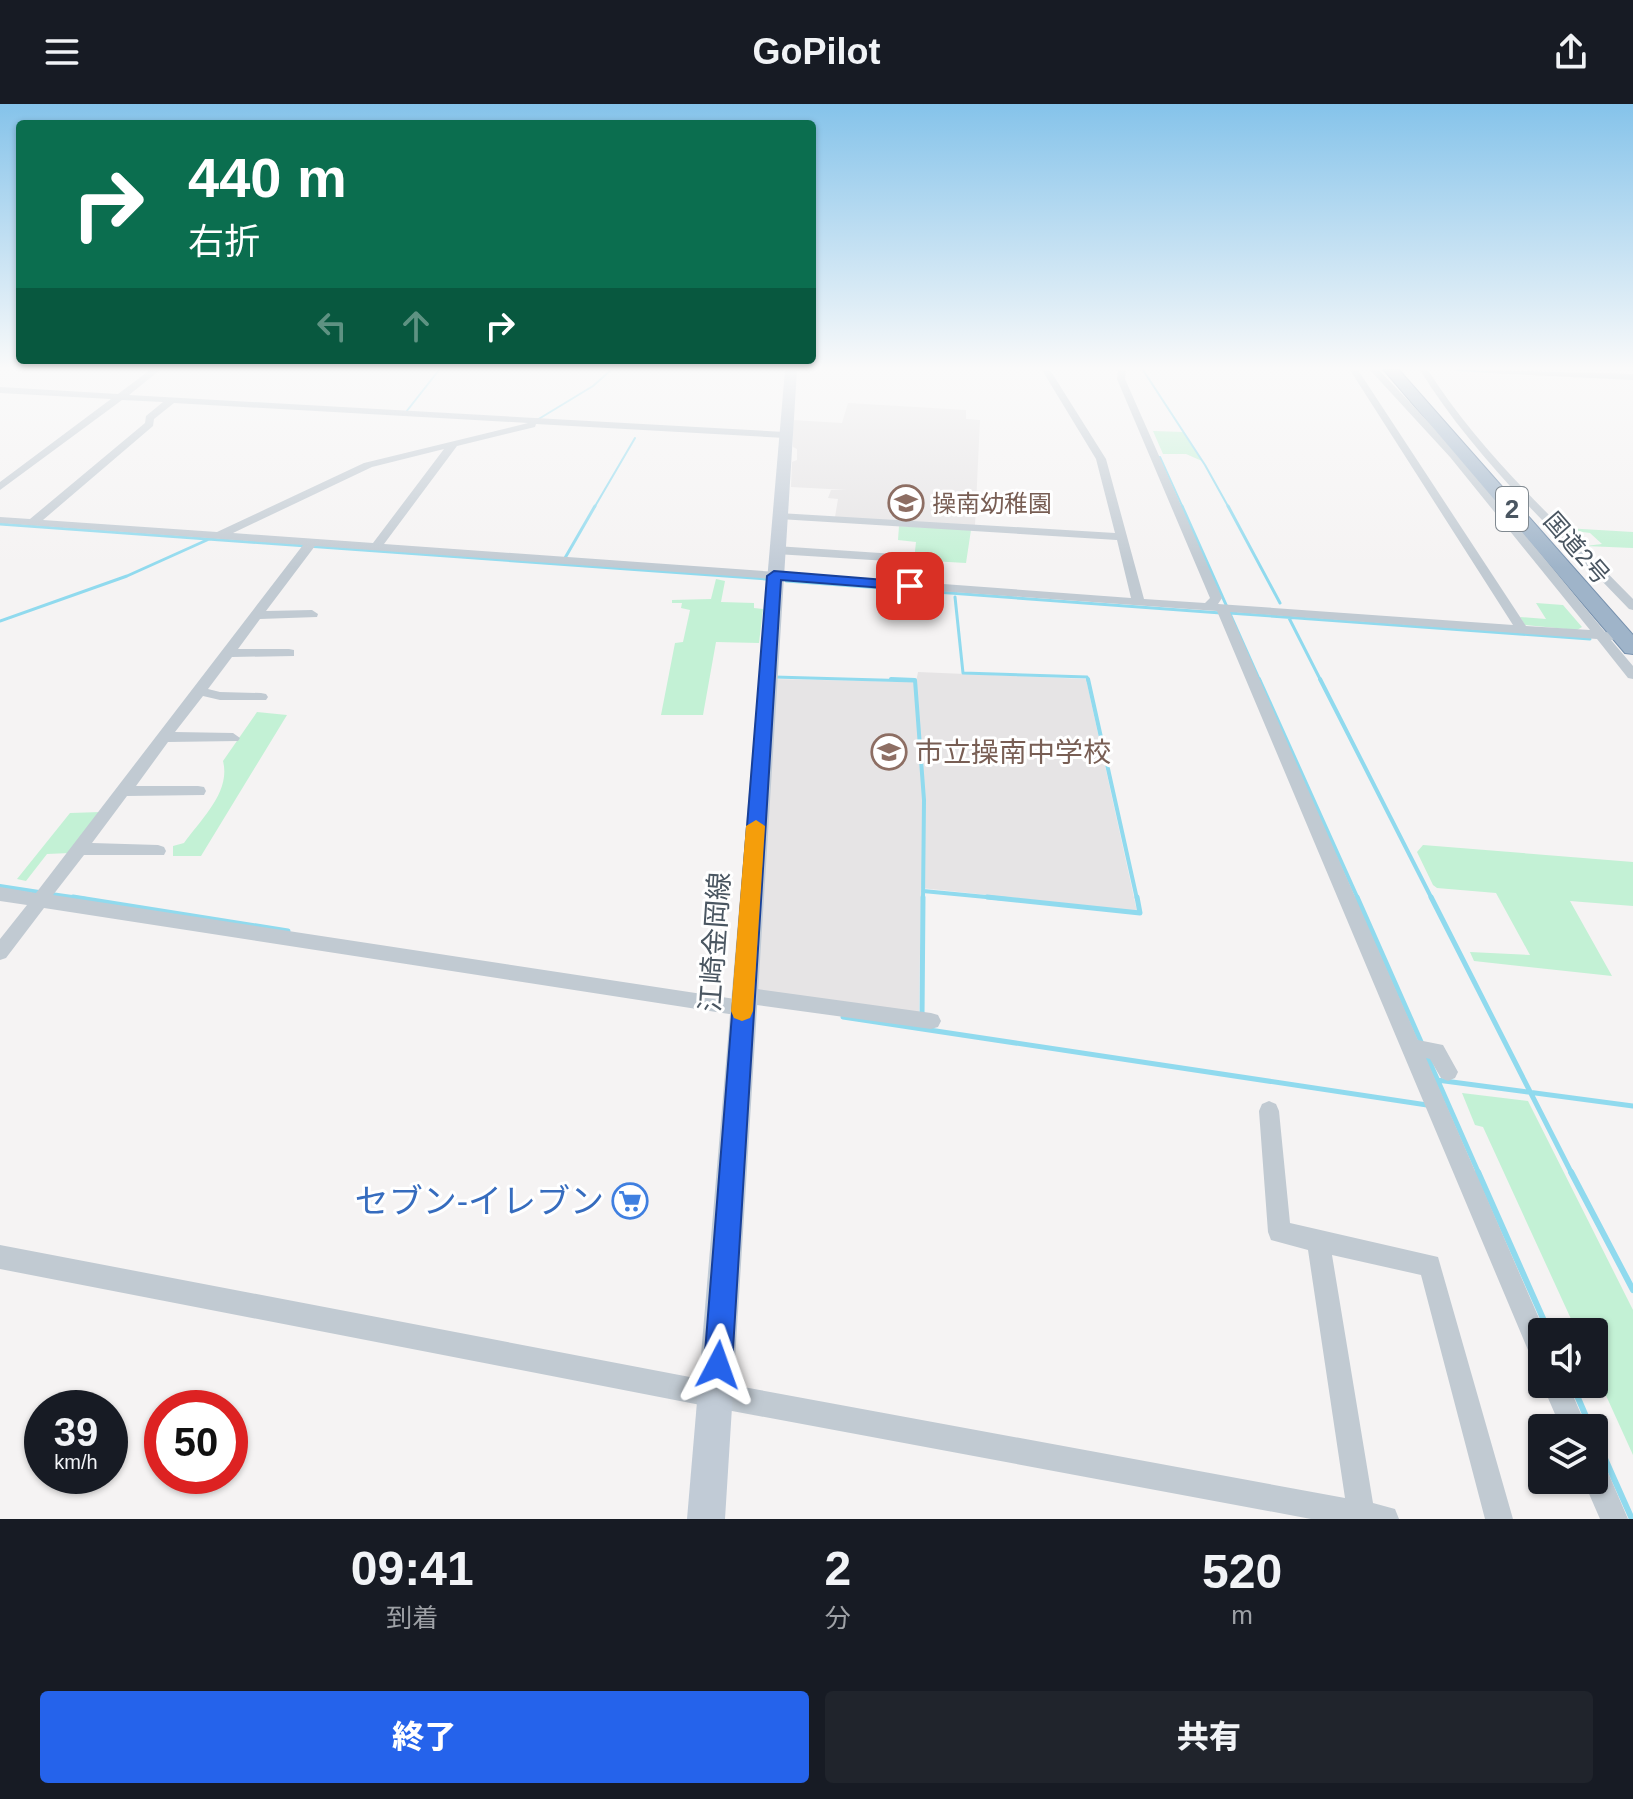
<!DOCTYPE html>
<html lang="ja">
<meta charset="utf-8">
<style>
:root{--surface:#171b24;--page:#20242c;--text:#f1f3f6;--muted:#9ea1a6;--accent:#2563eb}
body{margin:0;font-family:Arial,"Noto Sans JP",sans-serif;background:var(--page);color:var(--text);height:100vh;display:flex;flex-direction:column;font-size:30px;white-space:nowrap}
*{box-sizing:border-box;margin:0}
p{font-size:26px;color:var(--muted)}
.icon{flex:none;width:44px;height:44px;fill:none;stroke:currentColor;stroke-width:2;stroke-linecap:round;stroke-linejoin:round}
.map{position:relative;height:1415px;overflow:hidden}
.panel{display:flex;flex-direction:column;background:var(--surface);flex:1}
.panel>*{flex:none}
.banner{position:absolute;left:16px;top:16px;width:800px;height:244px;border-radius:8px;box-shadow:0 2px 6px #0004;background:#0b6e4f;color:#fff;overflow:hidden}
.fabs{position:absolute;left:1528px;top:1214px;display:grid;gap:16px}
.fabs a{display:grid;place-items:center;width:80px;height:80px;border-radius:8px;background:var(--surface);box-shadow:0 2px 6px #0004;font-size:40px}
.speed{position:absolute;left:24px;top:1286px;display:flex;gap:16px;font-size:40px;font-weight:700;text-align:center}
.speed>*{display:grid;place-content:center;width:104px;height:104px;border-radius:50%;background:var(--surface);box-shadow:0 2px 6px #0004;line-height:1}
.speed small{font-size:20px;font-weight:400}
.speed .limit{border:12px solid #d22;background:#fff;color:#111}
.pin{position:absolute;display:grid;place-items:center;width:68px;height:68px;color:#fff;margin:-34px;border-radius:16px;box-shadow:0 4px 12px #0006}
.me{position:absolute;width:88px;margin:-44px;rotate:4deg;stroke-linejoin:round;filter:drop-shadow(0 0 6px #0008)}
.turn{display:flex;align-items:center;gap:28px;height:168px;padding:0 40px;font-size:36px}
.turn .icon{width:104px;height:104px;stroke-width:2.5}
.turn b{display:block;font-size:56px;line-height:68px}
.lanes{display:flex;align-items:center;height:76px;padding:0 40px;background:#0003;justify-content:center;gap:40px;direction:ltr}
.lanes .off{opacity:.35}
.eta{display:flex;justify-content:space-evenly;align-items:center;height:136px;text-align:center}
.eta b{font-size:48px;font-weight:800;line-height:56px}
.primary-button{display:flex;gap:16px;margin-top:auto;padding:16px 40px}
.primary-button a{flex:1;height:92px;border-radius:8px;background:var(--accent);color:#fff;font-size:32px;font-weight:800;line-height:92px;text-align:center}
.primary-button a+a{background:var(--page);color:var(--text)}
header{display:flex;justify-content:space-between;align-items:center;height:104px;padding:0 40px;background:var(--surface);font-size:36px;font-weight:800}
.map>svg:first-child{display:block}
.education{fill:#e6e4e5}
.green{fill:#c3f1d5}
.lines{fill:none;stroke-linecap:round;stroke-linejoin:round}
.stream-far4{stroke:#90daee;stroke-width:2}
.stream-far3{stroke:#90daee;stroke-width:3}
.stream-far2{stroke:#90daee;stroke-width:4}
.stream-far1{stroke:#90daee;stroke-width:5}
.stream{stroke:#90daee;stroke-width:6}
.trunk-casing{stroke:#7690ad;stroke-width:2}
.minor{fill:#c1cad2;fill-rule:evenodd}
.secondary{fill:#c1cbd6;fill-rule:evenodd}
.trunk{fill:#9fb4c9;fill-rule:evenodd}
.route{fill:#2563eb;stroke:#184099;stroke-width:2}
.slow{fill:#f59e0b}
.labels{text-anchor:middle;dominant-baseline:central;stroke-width:6;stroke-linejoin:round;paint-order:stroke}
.far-education-label{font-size:24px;fill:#785e54;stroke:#fff;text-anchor:start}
.far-street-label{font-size:24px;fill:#4a5661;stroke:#fff}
.shield{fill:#fff;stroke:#808990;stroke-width:2}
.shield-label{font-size:26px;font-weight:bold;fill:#4a5661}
.education-label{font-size:28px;fill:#785e54;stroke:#fff;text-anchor:start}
.street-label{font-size:28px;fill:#4a5661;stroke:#fff}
.near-shop-label{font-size:34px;fill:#366cbe;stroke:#fff;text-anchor:end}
</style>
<header><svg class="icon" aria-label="menu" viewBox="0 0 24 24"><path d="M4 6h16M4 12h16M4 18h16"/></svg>GoPilot<svg class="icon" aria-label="share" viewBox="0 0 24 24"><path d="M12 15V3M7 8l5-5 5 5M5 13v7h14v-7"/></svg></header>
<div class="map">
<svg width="1633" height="1415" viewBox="0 0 1633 1415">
<rect width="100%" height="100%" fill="#f5f3f3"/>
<!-- education -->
<path class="education" d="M848,299L966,306V315L980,316L975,422L835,413L838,395L828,394L831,386H847L791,383L792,358L797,356V345L793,343L792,316L842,319Z
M918,568L1086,575L1137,807L921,784L919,912L760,888L753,882L773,575L916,578Z"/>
<!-- green -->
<path class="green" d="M1153,327L1183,328L1202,357L1186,350H1163Z
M899,422L971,426L966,459L914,456L916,438L898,436Z
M1565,424L1633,428V444L1585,442L1602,440L1590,429L1576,427L1582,436L1580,438Z
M716,475L725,477L721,498L754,499V504L763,505L759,539L716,538L703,611H661L675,539L683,538L690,506L681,504L682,499H672V496L711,495Z
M1536,499L1563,501L1582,523L1577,526L1525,521L1520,513L1546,515Z
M257,608L287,611L201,752H173V742L184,739C201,715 231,688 223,657Z
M101,708L70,749L47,750L26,777L17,775L70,709Z
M1423,741L1633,758V802L1570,797L1612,872L1474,857L1470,848L1530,851L1496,789L1437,784L1433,781L1417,748Z
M1462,989L1528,997L1633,1206V1351L1594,1265V1228H1577L1483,1023L1475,1021Z"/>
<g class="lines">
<!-- stream-far4 -->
<path class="stream-far4" d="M1143,266L1205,361L1229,404
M1457,266L1491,268
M406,308L439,266
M537,316L593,282L611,266
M1160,353L1183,404
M594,404L635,334"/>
<!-- stream-far3 -->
<path class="stream-far3" d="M1182,402L1260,577
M1228,402L1280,499
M0,420L766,475
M565,454L595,402
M786,477L1221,509
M955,493L963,569L1087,573L1088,577
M1229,509L1590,535
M1289,514L1321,577
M0,517L127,472L207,436
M774,573L915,577"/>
<!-- stream-far2 -->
<path class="stream-far2" d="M891,575L915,576L924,696L923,795
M1088,575L1137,795
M1259,575L1358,795
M1320,575L1432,795
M0,782L39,788
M923,787L1007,795
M51,790L86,795"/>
<!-- stream-far1 -->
<path class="stream-far1" d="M73,793L288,827
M987,793L1140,809L1137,793
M1357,793L1422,940
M1431,793L1572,1070
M843,913L1427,1001
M922,913L923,793
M1427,952L1479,1070
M1437,976L1633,1002"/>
<!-- stream -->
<path class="stream" d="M1478,1068L1549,1228
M1571,1068L1633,1186
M1572,1280L1591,1324
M1594,1330L1632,1415"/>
<defs>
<path id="trunk" d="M1384,266H1399L1633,531V550L1625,549Z"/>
</defs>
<!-- trunk casing -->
<use href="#trunk" class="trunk-casing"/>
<!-- minor -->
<path class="minor" d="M150,266H160L129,291L785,328L790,331L785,334L536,320L535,323L457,342L384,440L904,477V458L776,450L770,446L776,442L910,451L916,455V478L1131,494L1117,436L779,415L773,412L779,409L1115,429L1096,355L1042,266H1050L1106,355L1144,495L1205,499L1210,494L1117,275L1118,266H1126L1125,275L1222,494L1218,500L1513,521L1350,266H1358L1526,522L1590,526L1450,353L1370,266H1379L1458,349L1605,528L1617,529V535L1611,536L1633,562V575L1628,574L1597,535L1230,508L1418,936L1443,941L1458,968L1455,974L1448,977L1441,974L1430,955L1426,954L1545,1228H1542V1261L1533,1258L1217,507L315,442L266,507L312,506L318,510L317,513L260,515L238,545H289L294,546V552L232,553L208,585L220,588L261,589L266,590L268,593L266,596H220L203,592L175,628L233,629L240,634L238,637L168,638L136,682H198L204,683L206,687L204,691L127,692L92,739L158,741L164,743L166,747L164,751H84L53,791L735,895L733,891L736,885L743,883L931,909L938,911L941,917L938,923L931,925L750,900L752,904L749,910L742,912L44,804L6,854L0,856V835L27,801L0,797V783L36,789L303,441L0,419V413L30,415L145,319L146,312L163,298L122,296L0,386V378L111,295L0,289V283L118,290ZM174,299L528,319L364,359L217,428L43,416L153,322L154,315ZM444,345L373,439L233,429L372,363Z
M1420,266H1428C1482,352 1562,422 1633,495V506L1629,505C1556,429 1475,355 1420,266Z
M1486,266L1633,270V276L1490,269Z
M1269,997L1276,1000L1279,1007L1290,1119L1438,1153L1513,1415H1485L1421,1171L1332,1151L1373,1399L1395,1405L1399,1415H1311L716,1304L0,1165V1141L716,1278L1345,1394L1308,1146L1271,1136L1268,1128L1259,1007L1262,1000Z
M1542,1280H1568L1587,1324H1561Z
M1594,1356L1604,1359L1628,1415H1600L1583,1376H1594Z"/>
<!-- secondary -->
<path class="secondary" d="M785,266H797L725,1415H687Z"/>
<!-- trunk -->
<use href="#trunk" class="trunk"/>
</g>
<!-- sky -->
<linearGradient id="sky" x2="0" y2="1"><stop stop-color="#85c3ea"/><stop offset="0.57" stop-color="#fafafa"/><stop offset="1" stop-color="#fafafa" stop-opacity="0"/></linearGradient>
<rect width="1633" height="464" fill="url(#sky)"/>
<!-- route -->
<path class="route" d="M774,467L910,478L917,482L910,486L781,476L732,1261L728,1272L718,1276L708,1272L704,1261L767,472Z"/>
<!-- slow -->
<path class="slow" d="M756,716L765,722L753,907L750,914L742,917L734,914L731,907L746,722Z"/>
<!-- icons -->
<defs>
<symbol id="school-ring" viewBox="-11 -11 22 22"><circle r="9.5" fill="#fff" stroke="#8d6e63" stroke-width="1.5"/><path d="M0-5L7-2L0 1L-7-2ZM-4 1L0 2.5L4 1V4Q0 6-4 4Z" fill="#8d6e63"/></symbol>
<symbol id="supermarket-ring" viewBox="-11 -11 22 22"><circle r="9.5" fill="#fff" stroke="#3f7fe0" stroke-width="1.5"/><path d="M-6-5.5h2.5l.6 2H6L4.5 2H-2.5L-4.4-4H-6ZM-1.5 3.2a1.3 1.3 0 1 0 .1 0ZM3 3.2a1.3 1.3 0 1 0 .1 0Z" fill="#3f7fe0"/></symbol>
</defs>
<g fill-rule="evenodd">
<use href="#school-ring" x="886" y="379" width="40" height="40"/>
<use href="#school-ring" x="869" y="628" width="40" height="40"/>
<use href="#supermarket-ring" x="610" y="1077" width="40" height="40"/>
</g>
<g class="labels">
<!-- far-education labels -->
<g class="far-education-label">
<text x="932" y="399">操南幼稚園</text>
</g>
<!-- far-street labels -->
<g class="far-street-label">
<text transform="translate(1577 444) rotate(49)">国道2号</text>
</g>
<!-- shield labels -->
<rect class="shield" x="1496" y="383" width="32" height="44" rx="6"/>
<g class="shield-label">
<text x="1512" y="405">2</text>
</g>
<!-- education labels -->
<g class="education-label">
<text x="915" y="648">市立操南中学校</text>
</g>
<!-- street labels -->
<g class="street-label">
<text transform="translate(715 838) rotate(-86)">江崎金岡線</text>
</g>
<!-- near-shop labels -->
<g class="near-shop-label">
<text x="604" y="1097">セブン-イレブン</text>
</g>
</g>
</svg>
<div class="fabs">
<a><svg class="icon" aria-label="sound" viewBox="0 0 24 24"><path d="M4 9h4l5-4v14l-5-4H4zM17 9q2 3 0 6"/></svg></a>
<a><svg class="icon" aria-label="layers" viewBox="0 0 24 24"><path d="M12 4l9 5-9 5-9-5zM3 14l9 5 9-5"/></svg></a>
</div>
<div class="speed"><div>39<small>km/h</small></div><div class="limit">50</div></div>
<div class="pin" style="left:910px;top:482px;background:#d93025"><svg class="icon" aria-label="arrive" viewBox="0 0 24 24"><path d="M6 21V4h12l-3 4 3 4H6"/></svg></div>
<svg class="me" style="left:718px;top:1261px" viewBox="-20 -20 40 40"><path d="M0-17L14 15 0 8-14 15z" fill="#2563eb" stroke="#fff" stroke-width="4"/></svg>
<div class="banner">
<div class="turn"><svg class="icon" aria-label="right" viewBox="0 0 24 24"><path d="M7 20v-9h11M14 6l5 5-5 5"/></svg><div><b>440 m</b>右折</div></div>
<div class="lanes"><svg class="icon off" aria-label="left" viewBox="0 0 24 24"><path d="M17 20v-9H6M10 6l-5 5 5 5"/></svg><svg class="icon off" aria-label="ahead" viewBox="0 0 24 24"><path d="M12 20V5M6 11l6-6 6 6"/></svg><svg class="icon" aria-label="right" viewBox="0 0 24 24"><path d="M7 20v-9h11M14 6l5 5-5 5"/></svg></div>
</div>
</div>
<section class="panel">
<div class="eta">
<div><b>09:41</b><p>到着</p></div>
<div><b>2</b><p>分</p></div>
<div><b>520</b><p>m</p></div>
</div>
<div class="primary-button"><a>終了</a><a>共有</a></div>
</section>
